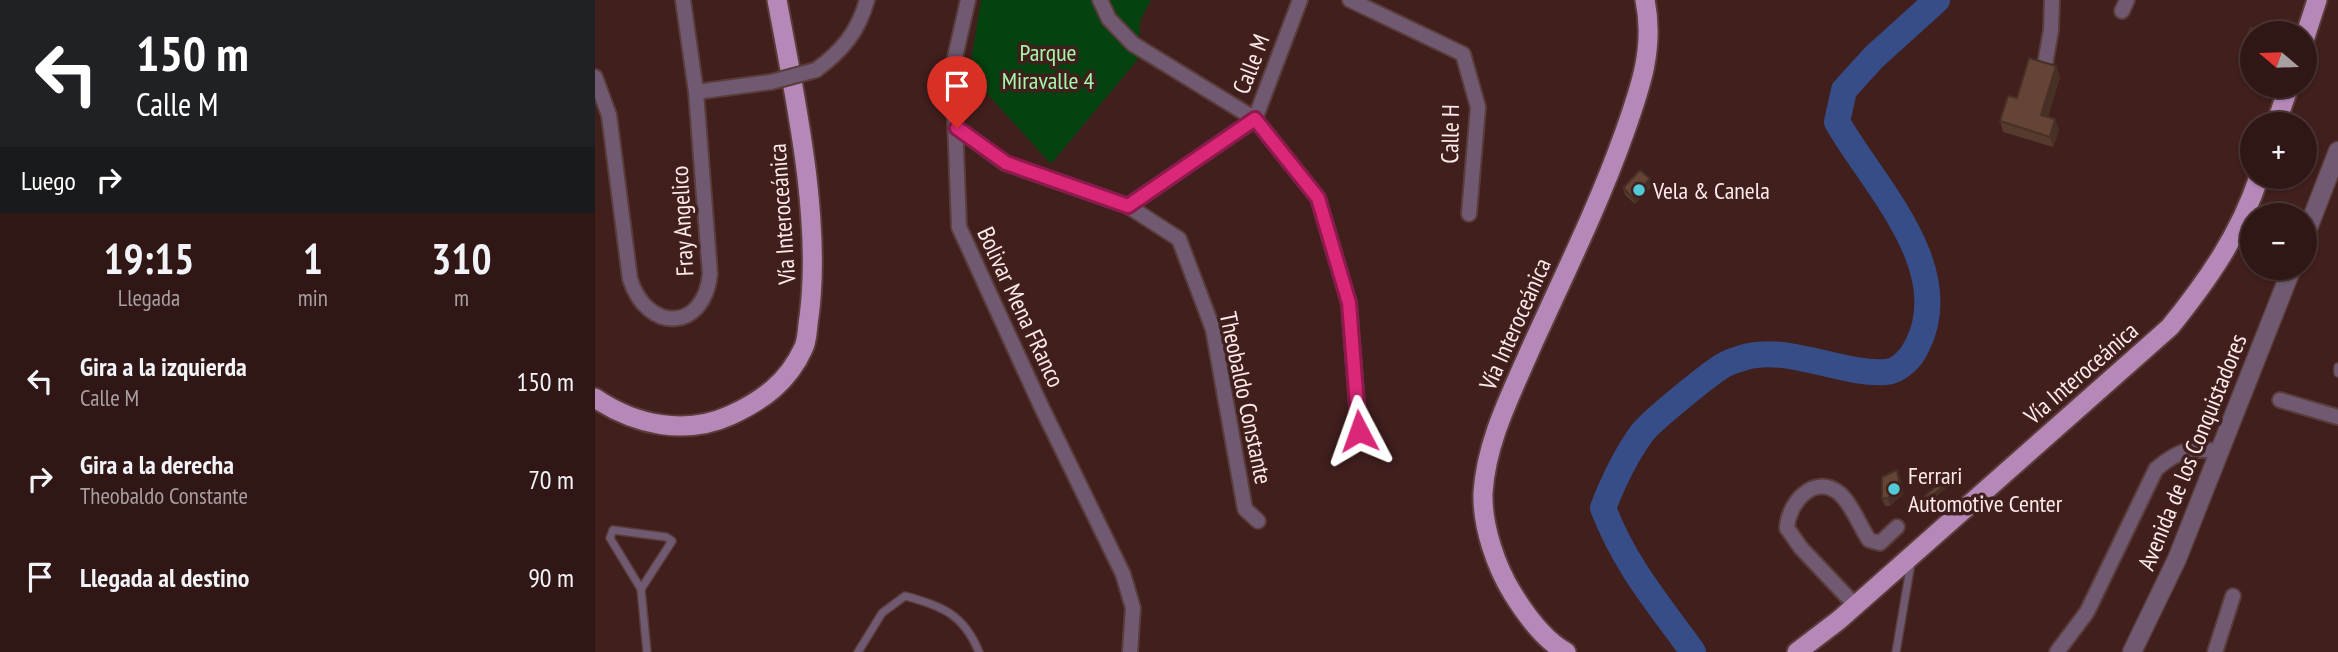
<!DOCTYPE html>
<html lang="es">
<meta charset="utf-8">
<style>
:root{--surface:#301716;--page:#3c2423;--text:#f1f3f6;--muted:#a89fa1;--line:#4b3635}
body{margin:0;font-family:"PT Sans Narrow",sans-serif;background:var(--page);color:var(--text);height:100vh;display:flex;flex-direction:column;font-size:26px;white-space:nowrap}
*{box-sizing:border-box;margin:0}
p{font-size:23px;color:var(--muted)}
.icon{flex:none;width:38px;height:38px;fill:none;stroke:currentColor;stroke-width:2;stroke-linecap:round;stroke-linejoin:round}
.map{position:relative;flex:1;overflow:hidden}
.details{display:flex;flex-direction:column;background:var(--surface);width:595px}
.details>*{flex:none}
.banner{background:#202124;color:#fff;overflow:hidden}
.needle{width:46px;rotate:289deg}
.buttons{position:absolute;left:1645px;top:21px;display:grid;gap:14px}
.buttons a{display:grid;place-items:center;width:77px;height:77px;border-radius:50%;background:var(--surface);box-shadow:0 2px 5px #0004,0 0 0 2px var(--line);font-size:35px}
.pin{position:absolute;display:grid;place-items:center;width:60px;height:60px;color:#fff;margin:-72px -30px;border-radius:50% 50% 50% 0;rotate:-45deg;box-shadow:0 0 7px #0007}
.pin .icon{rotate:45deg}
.me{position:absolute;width:77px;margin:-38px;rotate:356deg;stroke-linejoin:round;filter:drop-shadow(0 0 5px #0008)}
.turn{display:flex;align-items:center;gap:24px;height:147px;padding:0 21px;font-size:32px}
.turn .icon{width:91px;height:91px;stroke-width:2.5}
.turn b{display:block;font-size:49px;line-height:60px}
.then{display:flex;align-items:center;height:66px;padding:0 21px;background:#0003;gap:14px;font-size:26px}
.eta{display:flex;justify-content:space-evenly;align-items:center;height:119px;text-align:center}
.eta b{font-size:42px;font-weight:700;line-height:49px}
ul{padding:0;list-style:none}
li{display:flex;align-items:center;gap:21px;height:98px;padding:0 21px}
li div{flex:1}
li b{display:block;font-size:26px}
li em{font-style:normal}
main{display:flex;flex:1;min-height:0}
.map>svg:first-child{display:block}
.green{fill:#044210}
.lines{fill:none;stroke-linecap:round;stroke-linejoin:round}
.river{stroke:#364d87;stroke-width:26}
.service-casing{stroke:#5a3c3a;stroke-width:10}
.minor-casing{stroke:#5a3c3a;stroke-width:18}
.tertiary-casing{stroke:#5a3c3a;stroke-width:21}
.primary-casing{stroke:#5a3c3a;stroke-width:23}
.service{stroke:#705a71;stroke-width:7}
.minor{stroke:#705a71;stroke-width:14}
.tertiary{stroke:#705a71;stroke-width:18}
.primary{stroke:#b688b8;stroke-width:19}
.minor-bridge-casing{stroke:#5a3c3a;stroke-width:18;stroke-linecap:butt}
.minor-bridge{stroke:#705a71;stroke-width:14}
.wall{fill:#573a2e}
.shaded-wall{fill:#473025}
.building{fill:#654435;stroke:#473025;stroke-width:2}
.route-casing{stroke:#8e194d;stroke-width:18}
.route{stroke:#db2777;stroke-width:12}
.poi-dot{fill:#52cbd9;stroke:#401f1d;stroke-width:2.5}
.labels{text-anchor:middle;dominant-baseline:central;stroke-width:7;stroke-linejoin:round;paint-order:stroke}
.park-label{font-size:24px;fill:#a7f7ab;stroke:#401f1d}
.street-label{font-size:24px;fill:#fdebe9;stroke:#401f1d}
.poi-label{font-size:24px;fill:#fdebe9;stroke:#401f1d;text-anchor:start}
</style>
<main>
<section class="details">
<div class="banner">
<div class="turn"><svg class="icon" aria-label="left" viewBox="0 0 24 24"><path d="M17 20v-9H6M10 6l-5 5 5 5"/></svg><div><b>150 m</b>Calle M</div></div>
<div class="then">Luego<svg class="icon" aria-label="right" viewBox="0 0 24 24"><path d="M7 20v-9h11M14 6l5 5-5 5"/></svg></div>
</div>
<div class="eta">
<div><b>19:15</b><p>Llegada</p></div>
<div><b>1</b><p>min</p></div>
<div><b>310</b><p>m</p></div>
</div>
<ul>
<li><svg class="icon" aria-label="left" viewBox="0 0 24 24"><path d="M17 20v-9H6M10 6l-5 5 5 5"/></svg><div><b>Gira a la izquierda</b><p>Calle M</p></div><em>150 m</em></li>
<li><svg class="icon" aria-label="right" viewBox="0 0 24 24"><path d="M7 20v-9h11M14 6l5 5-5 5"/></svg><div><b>Gira a la derecha</b><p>Theobaldo Constante</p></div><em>70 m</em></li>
<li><svg class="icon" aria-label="arrive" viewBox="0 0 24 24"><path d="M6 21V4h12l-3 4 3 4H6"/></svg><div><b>Llegada al destino</b></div><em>90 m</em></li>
</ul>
</section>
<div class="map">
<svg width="1743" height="652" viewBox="0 0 1743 652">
<rect width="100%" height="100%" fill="#401f1d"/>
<!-- green -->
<path class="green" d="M386,0H556L545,21L543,59L456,164L374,74Z"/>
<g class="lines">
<!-- river -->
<path class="river" d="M1098,652C1062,602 1031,567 1008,508C1018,482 1031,455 1047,433C1056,421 1115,373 1129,365C1136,361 1147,358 1154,356C1199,347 1248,375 1291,372C1305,371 1317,357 1322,346C1362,268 1278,185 1242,122L1249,90L1279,57L1342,0"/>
<defs>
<path id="service" d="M1743,367V373
M46,589L77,541L71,537L18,530L15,538L46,589L52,652
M263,652L287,613L310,596C348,606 369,615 384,652
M1301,652L1316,563"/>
<path id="minor" d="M373,0L358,66L364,227L446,406L528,574L538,608L535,652
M505,0L514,19L538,44L660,119L723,198L754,303L764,431
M755,0L868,54L883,107L874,214
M1527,11L1532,0
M221,70C247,51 263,32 272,0
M1449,70L1456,30L1457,0
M0,77L14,115L35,279C52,333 109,332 115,274L101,92L88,0
M101,92L176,82
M362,128L410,163L533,206L584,239L618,329L650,509L663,521
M533,206L660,119L705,0
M1685,400L1743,417
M1260,605L1206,548L1192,528C1193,504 1218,473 1244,493C1256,503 1265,526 1274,540L1285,543L1302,527
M1462,652L1492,612L1561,469C1585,449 1593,448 1624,451
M1620,652L1638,596"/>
<path id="tertiary" d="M1710,236L1743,151
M1537,652L1582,559L1697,268"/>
<path id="primary" d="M1710,37L1722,0
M1681,124L1694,86
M0,398C40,425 90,436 136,415C168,400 193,382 208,349C213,340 212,327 214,317C227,220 200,97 182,0
M971,652C949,640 931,615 918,594C901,567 887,526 888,493C891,442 916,394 936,348C968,277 1003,207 1029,134C1045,89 1060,48 1050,0
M1202,652L1244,620L1575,327C1613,280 1645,234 1664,177"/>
</defs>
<!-- service casing -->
<use href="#service" class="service-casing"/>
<!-- minor casing -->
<use href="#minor" class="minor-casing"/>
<!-- tertiary casing -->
<use href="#tertiary" class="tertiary-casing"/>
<!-- primary casing -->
<use href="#primary" class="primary-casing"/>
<!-- service -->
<use href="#service" class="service"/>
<!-- minor -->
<use href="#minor" class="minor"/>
<!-- tertiary -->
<use href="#tertiary" class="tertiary"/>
<!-- primary -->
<use href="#primary" class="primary"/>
<defs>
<path id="minor-bridge" d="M176,82L221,70"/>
</defs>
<!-- minor-bridge casing -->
<use href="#minor-bridge" class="minor-bridge-casing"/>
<!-- minor-bridge -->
<use href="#minor-bridge" class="minor-bridge"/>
</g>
<!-- wall -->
<path class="wall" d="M1657,33V59L1655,50L1652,48L1649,41Z
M1461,66L1465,77L1453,117L1460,119L1464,130L1458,147L1408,132L1405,121L1422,98Z
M1055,179L1057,186L1040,204L1030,195L1028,188Z
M1305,477L1308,494L1295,506H1290L1287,499Z"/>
<!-- shaded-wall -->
<path class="shaded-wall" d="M1461,66L1465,77L1450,126L1446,115Z
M1460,119L1464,130L1458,147L1455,137Z
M1055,179L1057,186L1040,204L1037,197Z
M1302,470L1305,477L1308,494L1295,506L1293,498Z
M1355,481L1356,484L1321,514L1319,510Z"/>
<!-- building -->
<path class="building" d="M1656,28L1678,33H1657V46L1649,41Z
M1434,58L1461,66L1446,115L1460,119L1455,137L1405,121L1413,96L1422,98Z
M1045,170L1055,179L1037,197L1028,188Z
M1302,470L1305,486L1293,498L1287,499V477Z
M1352,477L1355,481L1319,510L1317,507Z"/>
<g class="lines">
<defs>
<path id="route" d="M362,128L411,163L533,206L660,119L723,198L754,303L764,431"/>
</defs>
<!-- route casing -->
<use href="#route" class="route-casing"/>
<!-- route -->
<use href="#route" class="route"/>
</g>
<!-- markers -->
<g class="poi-dot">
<circle cx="1044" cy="190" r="7"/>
<circle cx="1299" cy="489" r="7"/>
</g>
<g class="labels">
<!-- park labels -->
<g class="park-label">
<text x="453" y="52">Parque<tspan x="453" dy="28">Miravalle 4</tspan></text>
</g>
<!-- street labels -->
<g class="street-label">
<text transform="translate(656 64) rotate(-69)">Calle M</text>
<text transform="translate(855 134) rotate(-89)">Calle H</text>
<text transform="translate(187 214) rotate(-94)">Vía Interoceánica</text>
<text transform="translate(87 221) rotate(-93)">Fray Angelico</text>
<text transform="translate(426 307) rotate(65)">Bolivar Mena FRanco</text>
<text transform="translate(920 324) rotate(-66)">Vía Interoceánica</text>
<text transform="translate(1486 373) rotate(-41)">Vía Interoceánica</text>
<text transform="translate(651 398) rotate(78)">Theobaldo Constante</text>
<text transform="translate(1597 452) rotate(-68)">Avenida de los Conquistadores</text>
</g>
<!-- poi labels -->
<g class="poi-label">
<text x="1058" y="190">Vela &amp; Canela</text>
<text x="1313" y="475">Ferrari<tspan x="1313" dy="28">Automotive Center</tspan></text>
</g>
</g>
</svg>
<div class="buttons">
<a><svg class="needle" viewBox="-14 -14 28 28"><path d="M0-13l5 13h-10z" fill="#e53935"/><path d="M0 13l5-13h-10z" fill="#a89fa1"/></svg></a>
<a>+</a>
<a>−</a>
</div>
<div class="pin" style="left:362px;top:128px;background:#d93025"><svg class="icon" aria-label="arrive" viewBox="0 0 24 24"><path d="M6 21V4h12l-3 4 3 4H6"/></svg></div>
<svg class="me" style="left:764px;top:431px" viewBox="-20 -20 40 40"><path d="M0-17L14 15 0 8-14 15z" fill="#db2777" stroke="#fff" stroke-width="4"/></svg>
</div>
</main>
